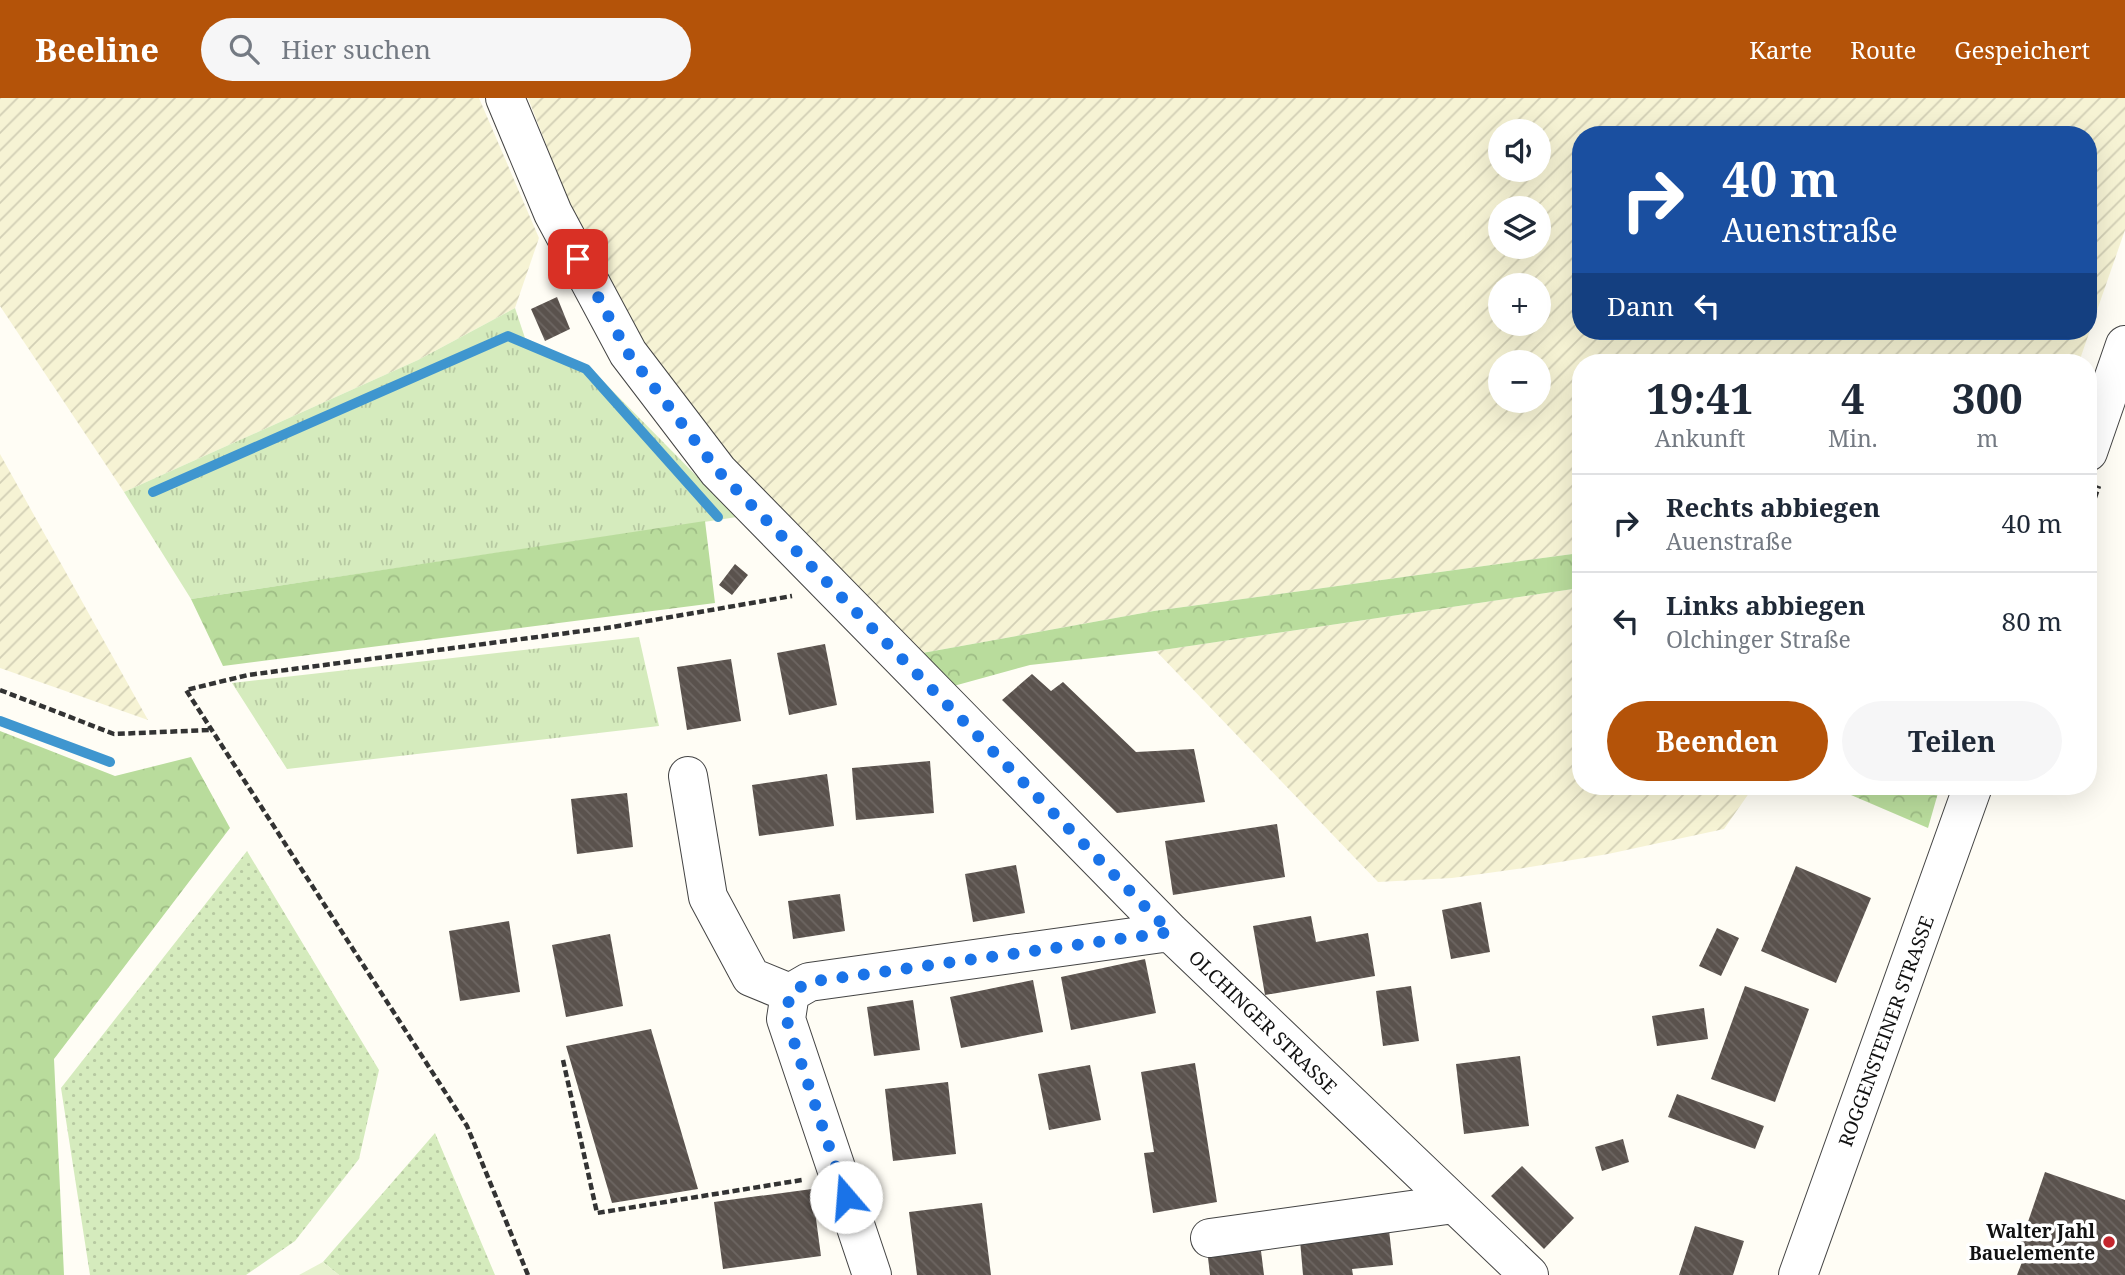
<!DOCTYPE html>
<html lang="de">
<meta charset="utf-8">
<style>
:root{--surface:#fff;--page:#f6f6f7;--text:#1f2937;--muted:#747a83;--line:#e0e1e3;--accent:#b45309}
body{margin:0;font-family:"Noto Serif",serif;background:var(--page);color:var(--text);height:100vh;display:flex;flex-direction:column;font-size:26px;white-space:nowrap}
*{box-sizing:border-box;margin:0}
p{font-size:23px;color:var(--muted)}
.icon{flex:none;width:38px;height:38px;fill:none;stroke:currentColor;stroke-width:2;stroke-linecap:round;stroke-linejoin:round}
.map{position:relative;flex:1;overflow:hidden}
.drawer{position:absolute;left:1572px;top:256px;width:525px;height:441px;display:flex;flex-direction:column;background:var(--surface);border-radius:28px;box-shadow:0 7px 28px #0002}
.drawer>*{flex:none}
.hud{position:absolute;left:1572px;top:28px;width:525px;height:214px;border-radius:28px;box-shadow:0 7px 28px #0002;background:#1a4fa0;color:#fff;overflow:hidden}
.buttons{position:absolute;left:1488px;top:21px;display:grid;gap:14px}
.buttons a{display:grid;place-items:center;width:63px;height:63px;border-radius:50%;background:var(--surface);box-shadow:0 7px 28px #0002;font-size:35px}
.pin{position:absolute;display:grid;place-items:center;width:60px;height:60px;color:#fff;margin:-30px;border-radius:14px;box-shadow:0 4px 10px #0006}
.me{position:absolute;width:77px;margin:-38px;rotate:342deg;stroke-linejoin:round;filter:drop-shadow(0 0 5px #0008)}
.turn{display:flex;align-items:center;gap:24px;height:147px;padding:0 35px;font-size:32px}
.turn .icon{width:91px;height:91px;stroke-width:2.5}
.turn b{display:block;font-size:49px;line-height:60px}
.then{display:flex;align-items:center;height:66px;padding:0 35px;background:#0003;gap:14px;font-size:26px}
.eta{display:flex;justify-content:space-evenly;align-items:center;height:119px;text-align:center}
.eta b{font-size:42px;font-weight:700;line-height:49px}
.action{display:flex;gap:14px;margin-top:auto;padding:14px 35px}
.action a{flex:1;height:80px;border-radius:42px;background:var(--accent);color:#fff;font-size:28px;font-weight:700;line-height:80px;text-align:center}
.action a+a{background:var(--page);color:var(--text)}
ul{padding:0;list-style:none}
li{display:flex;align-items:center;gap:21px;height:98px;padding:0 35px;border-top:2px solid var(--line)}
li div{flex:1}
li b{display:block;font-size:26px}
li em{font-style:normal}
header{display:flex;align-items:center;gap:42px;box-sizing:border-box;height:98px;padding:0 35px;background:var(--accent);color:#fff}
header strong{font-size:33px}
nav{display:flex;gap:38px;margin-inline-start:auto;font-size:24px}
.search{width:490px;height:63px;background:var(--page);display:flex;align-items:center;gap:18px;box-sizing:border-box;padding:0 24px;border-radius:38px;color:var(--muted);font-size:26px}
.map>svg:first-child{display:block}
.farmland{fill:url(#farmland-furrows);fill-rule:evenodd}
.grass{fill:url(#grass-tufts)}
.forest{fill:url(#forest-crowns)}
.park{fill:url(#park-dots)}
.pitch{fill:#e6f2cf}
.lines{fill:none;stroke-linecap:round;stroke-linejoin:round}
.stream{stroke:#3f96cf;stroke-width:10}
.building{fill:url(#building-back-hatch)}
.minor-casing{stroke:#444;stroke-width:40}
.path{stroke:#333;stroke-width:4.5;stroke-dasharray:7 3.5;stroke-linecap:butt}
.minor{stroke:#fff;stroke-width:38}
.route{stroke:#1a73e8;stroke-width:12;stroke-dasharray:0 21.6}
.poi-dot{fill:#c4262e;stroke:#fff;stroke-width:2.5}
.labels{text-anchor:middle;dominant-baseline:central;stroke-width:7;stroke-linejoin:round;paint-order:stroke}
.street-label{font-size:19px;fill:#111;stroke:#fff}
.poi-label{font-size:19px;font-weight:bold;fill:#111;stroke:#fff;text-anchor:end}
</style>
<header>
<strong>Beeline</strong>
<div class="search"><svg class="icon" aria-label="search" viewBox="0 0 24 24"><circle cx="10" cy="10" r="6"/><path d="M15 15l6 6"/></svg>Hier suchen</div>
<nav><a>Karte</a><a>Route</a><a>Gespeichert</a></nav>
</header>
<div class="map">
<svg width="2125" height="1177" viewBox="0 0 2125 1177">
<defs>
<pattern id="farmland-furrows" width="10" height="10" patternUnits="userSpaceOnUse" patternTransform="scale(1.75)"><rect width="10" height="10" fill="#f6f3d4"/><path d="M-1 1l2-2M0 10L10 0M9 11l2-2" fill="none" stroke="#d2cfb5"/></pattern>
<pattern id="grass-tufts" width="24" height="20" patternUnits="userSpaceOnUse" patternTransform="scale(1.75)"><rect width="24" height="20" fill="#d5ebbd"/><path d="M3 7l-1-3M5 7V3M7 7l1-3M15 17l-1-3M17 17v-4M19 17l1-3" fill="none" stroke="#b6c8a1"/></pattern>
<pattern id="forest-crowns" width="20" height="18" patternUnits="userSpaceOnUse" patternTransform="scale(1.75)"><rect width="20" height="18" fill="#b9dc9c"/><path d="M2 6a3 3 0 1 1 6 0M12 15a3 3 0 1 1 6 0" fill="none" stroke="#9ebc85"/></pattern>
<pattern id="park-dots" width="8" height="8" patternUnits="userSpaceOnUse" patternTransform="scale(1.75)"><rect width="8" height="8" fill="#d5ebbd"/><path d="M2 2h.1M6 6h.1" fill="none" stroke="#b6c8a1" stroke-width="1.8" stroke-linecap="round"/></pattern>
<pattern id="building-back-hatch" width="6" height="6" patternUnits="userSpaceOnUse" patternTransform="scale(1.75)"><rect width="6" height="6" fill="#5a524d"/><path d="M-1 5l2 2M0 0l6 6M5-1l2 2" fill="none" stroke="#6d6662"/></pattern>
</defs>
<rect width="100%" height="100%" fill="#fffdf5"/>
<!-- farmland -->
<path class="farmland" d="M0,0H479L539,140L515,210L418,262L124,394L0,208Z
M528,0H2125V132L2079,264H1580V455L1154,513L917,556L725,357L639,248L568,103ZM1500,33H1538V72H1500ZM1580,37H2088V233H1580ZM1500,110H1538V149H1500ZM1500,187H1538V226H1500ZM1500,264H1538V303H1500Z
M0,356L148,622L0,570Z
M1580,490V688H1754L1724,731L1608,756L1524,770L1452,780L1378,784L1156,553Z"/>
<!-- grass -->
<path class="grass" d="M515,210L525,240L593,273L737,419L191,501L124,394L418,262Z
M639,539L659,628L287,671L232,585Z"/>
<!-- forest -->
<path class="forest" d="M705,423L715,505L223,568L191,501Z
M1580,455V490L1156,553L1030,567L950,589L917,556L1154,513Z
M0,633L115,678L191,659L230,730L54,961L64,1177H0Z
M1830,688H1940L1928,730Z"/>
<!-- park -->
<path class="park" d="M247,753L379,972L359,1061L295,1143L246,1177H90L61,990Z
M435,1035L495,1177H339L323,1164Z"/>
<!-- pitch -->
<path class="pitch" d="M323,1164L339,1177H299Z"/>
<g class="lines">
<!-- stream -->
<path class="stream" d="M153,394L508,238L586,271L718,419
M0,623L110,664"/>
</g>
<!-- building -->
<path class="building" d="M557,199L570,231L545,243L531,211Z
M735,466L748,477L732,497L719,487Z
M825,546L837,607L789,617L777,555Z
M731,561L741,623L687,632L677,569Z
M1032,576L1051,593L1063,584L1136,654L1194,651L1205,704L1117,715L1002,602Z
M930,663L934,715L856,722L852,670Z
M827,676L834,728L759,738L752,687Z
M627,695L633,749L577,756L571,701Z
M1277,726L1285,779L1173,797L1165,743Z
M1016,767L1025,815L973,824L965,776Z
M1796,768L1871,800L1836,885L1761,853Z
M840,796L845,833L793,841L788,803Z
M1481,804L1490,854L1451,861L1442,812Z
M1311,818L1316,844L1368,835L1375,878L1265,897L1253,828Z
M509,823L520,894L460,903L449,833Z
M1717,830L1739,840L1721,878L1699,868Z
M610,836L623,908L566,919L552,847Z
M1145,861L1156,915L1071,932L1061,879Z
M1033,882L1043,934L961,950L950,899Z
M1411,888L1419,943L1383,948L1376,893Z
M1745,888L1809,911L1775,1004L1711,981Z
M913,902L920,952L874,958L867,909Z
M1704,910L1708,941L1657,948L1652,918Z
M651,931L698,1091L612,1105L566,948Z
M1520,958L1529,1028L1464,1036L1456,966Z
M1195,965L1217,1104L1153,1115L1144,1055L1154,1054L1141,974Z
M1090,967L1101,1022L1049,1032L1038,976Z
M948,984L956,1056L893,1063L885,991Z
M1677,996L1764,1028L1755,1051L1668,1019Z
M1623,1041L1629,1064L1602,1073L1595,1049Z
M1522,1068L1574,1120L1544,1151L1491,1098Z
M2045,1074L2125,1102V1177H2017L2024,1159L2017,1156Z
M812,1091L821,1158L723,1171L714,1104Z
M982,1105L991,1177H917L909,1114Z
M1695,1128L1744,1143L1733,1177H1679Z
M1389,1132L1393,1167L1352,1171L1353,1177H1303L1300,1142Z
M1260,1145L1264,1177H1210L1207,1151Z"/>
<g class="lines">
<defs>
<path id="minor" d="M505,0L553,115L628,255L718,373L1170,834L1529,1177
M2088,354L2125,247
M688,678L708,799L751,879L790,895
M1210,1140L1454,1106
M872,1177L786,921L790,895L809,884L1170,834
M1798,1177L1973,688"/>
</defs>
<!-- minor casing -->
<use href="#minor" class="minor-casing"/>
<!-- path -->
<path class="path" d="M2088,420L2099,388
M0,592L114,636L210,632
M563,962L597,1115L802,1082
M528,1177L467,1028L186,592L248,577L613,529L792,498"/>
<!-- minor -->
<use href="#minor" class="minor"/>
</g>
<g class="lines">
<!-- route -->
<path class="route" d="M578,161L628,255L718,373L1170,834L809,884L790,895L786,920L846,1099"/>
</g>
<!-- markers -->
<circle class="poi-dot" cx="2109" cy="1144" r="7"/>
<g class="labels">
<!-- street labels -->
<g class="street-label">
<text transform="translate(1263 924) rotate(44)">OLCHINGER STRASSE</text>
<text transform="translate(1886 933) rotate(-70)">ROGGENSTEINER STRASSE</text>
</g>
<!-- poi labels -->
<g class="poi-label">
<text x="2095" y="1133">Walter Jahl<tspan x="2095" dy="22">Bauelemente</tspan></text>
</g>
</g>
</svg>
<div class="buttons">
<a><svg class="icon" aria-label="sound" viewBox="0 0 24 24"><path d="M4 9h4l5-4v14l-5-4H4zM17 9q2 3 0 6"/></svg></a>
<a><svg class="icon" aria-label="layers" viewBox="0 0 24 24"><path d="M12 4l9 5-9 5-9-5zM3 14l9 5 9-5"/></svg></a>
<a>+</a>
<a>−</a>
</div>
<div class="pin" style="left:578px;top:161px;background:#d93025"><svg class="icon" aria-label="arrive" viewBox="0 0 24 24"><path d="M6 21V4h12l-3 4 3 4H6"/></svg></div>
<svg class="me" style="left:846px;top:1099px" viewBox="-20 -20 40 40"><circle r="19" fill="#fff"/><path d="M0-13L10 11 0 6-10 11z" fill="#1a73e8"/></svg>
<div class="hud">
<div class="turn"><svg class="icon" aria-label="right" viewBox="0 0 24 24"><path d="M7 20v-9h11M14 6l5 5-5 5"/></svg><div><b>40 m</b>Auenstraße</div></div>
<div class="then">Dann<svg class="icon" aria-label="left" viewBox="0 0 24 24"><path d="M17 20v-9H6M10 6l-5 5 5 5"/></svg></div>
</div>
<section class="drawer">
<div class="eta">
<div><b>19:41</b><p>Ankunft</p></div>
<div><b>4</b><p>Min.</p></div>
<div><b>300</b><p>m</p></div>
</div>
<ul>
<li><svg class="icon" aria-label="right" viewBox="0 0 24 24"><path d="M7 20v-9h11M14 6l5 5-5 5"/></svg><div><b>Rechts abbiegen</b><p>Auenstraße</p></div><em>40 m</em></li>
<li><svg class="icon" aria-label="left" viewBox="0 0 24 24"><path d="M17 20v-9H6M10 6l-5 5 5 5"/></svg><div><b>Links abbiegen</b><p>Olchinger Straße</p></div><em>80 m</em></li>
</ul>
<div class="action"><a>Beenden</a><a>Teilen</a></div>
</section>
</div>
